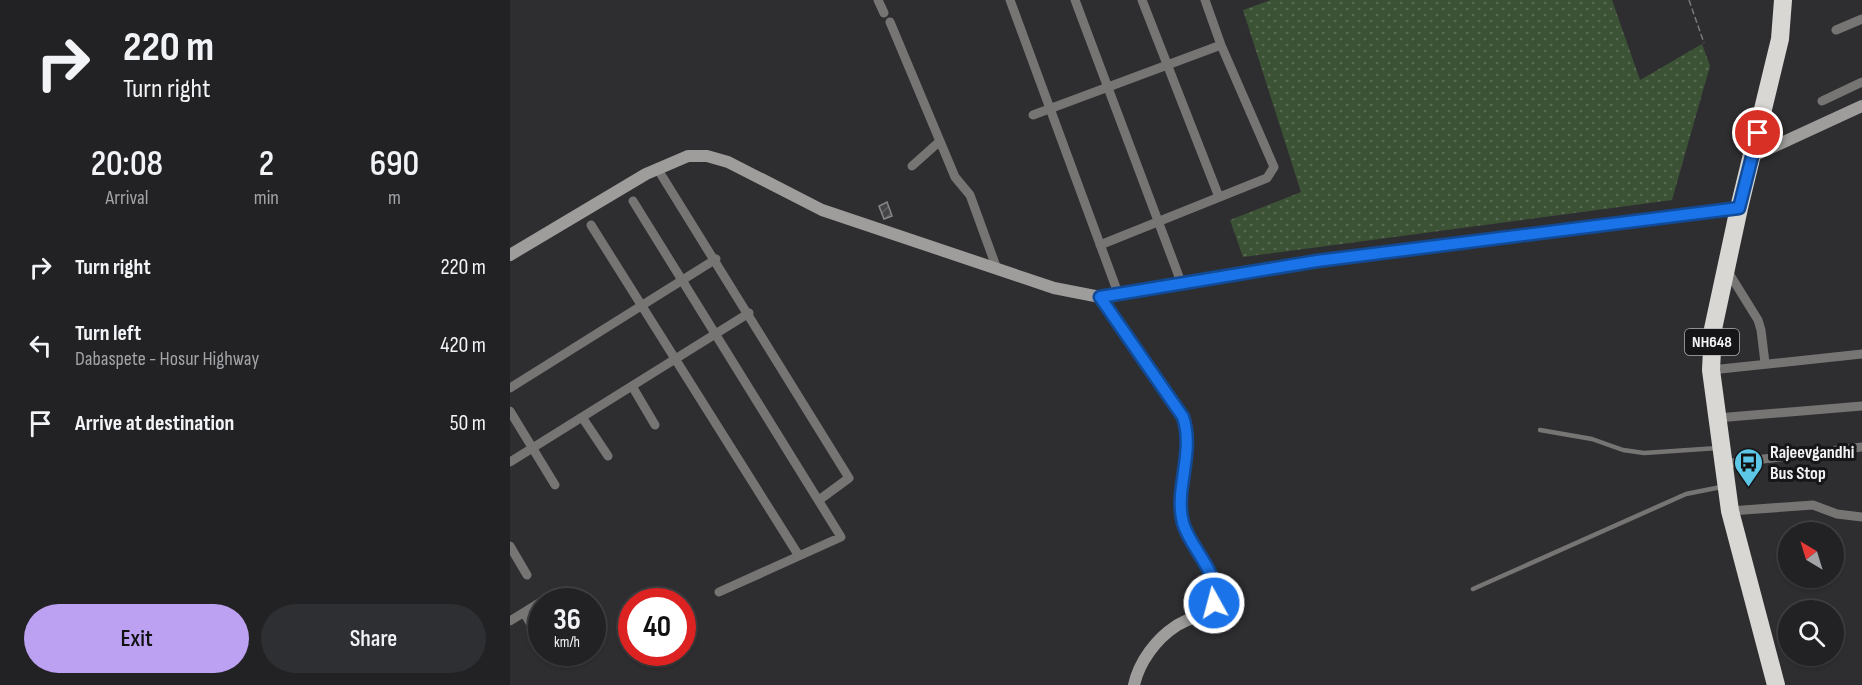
<!DOCTYPE html>
<style>
:root{--surface:#222225;--page:#2e2f32;--text:#f1f3f6;--muted:#a2a4a7;--line:#3f3f42;--accent:#bca0f2}
body{margin:0;font-family:"Sofia Sans Condensed",sans-serif;background:var(--page);color:var(--text);height:100vh;display:flex;flex-direction:column;font-size:22px;white-space:nowrap}
*{box-sizing:border-box;margin:0}
p{font-size:20px;color:var(--muted)}
.icon{flex:none;width:33px;height:33px;fill:none;stroke:currentColor;stroke-width:2;stroke-linecap:round;stroke-linejoin:round}
.map{position:relative;flex:1;overflow:hidden}
.panel{display:flex;flex-direction:column;background:var(--surface);width:510px}
.panel>*{flex:none}
.banner{background:#222225;color:var(--text);overflow:hidden}
.needle{width:39px;rotate:322deg}
.controls{position:absolute;left:1268px;top:522px;display:grid;gap:12px}
.controls a{display:grid;place-items:center;width:66px;height:66px;border-radius:50%;background:var(--surface);box-shadow:0 2px 4px #0004,0 0 0 2px var(--line);font-size:30px}
.speed{position:absolute;left:18px;top:588px;display:flex;gap:12px;font-size:30px;font-weight:700;text-align:center}
.speed>*{display:grid;place-content:center;width:78px;height:78px;border-radius:50%;background:var(--surface);box-shadow:0 2px 4px #0004,0 0 0 2px var(--line);line-height:1}
.speed small{font-size:15px;font-weight:400}
.speed .limit{border:9px solid #d22;background:#fff;color:#111}
.pin{position:absolute;display:grid;place-items:center;width:51px;height:51px;color:#fff;margin:-26px;border:3px solid #fff;border-radius:50%;box-shadow:0 2px 6px #0007}
.me{position:absolute;width:66px;margin:-33px;rotate:353deg;stroke-linejoin:round;filter:drop-shadow(0 0 4px #0008)}
.turn{display:flex;align-items:center;gap:21px;height:126px;padding:0 24px;font-size:27px}
.turn .icon{width:78px;height:78px;stroke-width:2.5}
.turn b{display:block;font-size:42px;line-height:51px}
.eta{display:flex;justify-content:space-evenly;align-items:center;height:102px;text-align:center}
.eta b{font-size:36px;font-weight:600;line-height:42px}
.cta{display:flex;gap:12px;margin-top:auto;padding:12px 24px}
.cta a{flex:1;height:69px;border-radius:36px;background:var(--accent);color:#111;font-size:24px;font-weight:600;line-height:69px;text-align:center}
.cta a+a{background:var(--page);color:var(--text)}
ul{padding:0;list-style:none}
li{display:flex;align-items:center;gap:18px;height:78px;padding:0 24px}
li div{flex:1}
li b{display:block;font-size:22px}
li em{font-style:normal}
main{display:flex;flex:1;min-height:0}
.map>svg:first-child{display:block}
.grass{fill:url(#grass-dots)}
.building{fill:url(#building-hatch);stroke:#87878b;stroke-width:1.5}
.lines{fill:none;stroke-linecap:round;stroke-linejoin:round}
.path{stroke:#79797c;stroke-width:1.5;stroke-dasharray:6 3;stroke-linecap:butt}
.lane{stroke:#767574;stroke-width:4.5}
.street{stroke:#767574;stroke-width:9}
.secondary{stroke:#9e9d9b;stroke-width:12}
.highway{stroke:#d9d7d4;stroke-width:18}
.route-casing{stroke:#114b97;stroke-width:15}
.route{stroke:#1a73e8;stroke-width:10}
.labels{text-anchor:middle;dominant-baseline:central;stroke-width:6;stroke-linejoin:round;paint-order:stroke}
.shield{fill:#161618;stroke:#b0b0b2;stroke-width:1.5}
.shield-label{font-size:16px;font-weight:bold;fill:#f2f2f4}
.poi-label{font-size:18px;font-weight:bold;fill:#f2f2f4;stroke:#161618;text-anchor:start}
</style>
<main>
<section class="panel">
<div class="banner">
<div class="turn"><svg class="icon" aria-label="right" viewBox="0 0 24 24"><path d="M7 20v-9h11M14 6l5 5-5 5"/></svg><div><b>220 m</b>Turn right</div></div>
</div>
<div class="eta">
<div><b>20:08</b><p>Arrival</p></div>
<div><b>2</b><p>min</p></div>
<div><b>690</b><p>m</p></div>
</div>
<ul>
<li><svg class="icon" aria-label="right" viewBox="0 0 24 24"><path d="M7 20v-9h11M14 6l5 5-5 5"/></svg><div><b>Turn right</b></div><em>220 m</em></li>
<li><svg class="icon" aria-label="left" viewBox="0 0 24 24"><path d="M17 20v-9H6M10 6l-5 5 5 5"/></svg><div><b>Turn left</b><p>Dabaspete - Hosur Highway</p></div><em>420 m</em></li>
<li><svg class="icon" aria-label="arrive" viewBox="0 0 24 24"><path d="M6 21V4h12l-3 4 3 4H6"/></svg><div><b>Arrive at destination</b></div><em>50 m</em></li>
</ul>
<div class="cta"><a>Exit</a><a>Share</a></div>
</section>
<div class="map">
<svg width="1352" height="685" viewBox="0 0 1352 685">
<defs>
<pattern id="grass-dots" width="8" height="8" patternUnits="userSpaceOnUse" patternTransform="scale(1.5)"><rect width="8" height="8" fill="#3c5235"/><path d="M2 2h.1M6 6h.1" fill="none" stroke="#596b53" stroke-width="1.8" stroke-linecap="round"/></pattern>
<pattern id="building-hatch" width="6" height="6" patternUnits="userSpaceOnUse" patternTransform="scale(1.5)"><rect width="6" height="6" fill="#444447"/><path d="M-1 1l2-2M0 6l6-6M5 7l2-2" fill="none" stroke="#5f5f62"/></pattern>
</defs>
<rect width="100%" height="100%" fill="#2e2e31"/>
<!-- grass -->
<path class="grass" d="M761,0H1102L1130,80L1192,44L1200,66L1162,200L733,257L720,220L791,192L733,10Z"/>
<!-- building -->
<path class="building" d="M377,202L382,216L374,219L369,206Z"/>
<g class="lines">
<!-- path -->
<path class="path" d="M1179,0L1194,43"/>
<!-- lane -->
<path class="lane" d="M1030,430L1082,439L1113,450L1134,453L1208,448
M963,589L1176,494L1211,487"/>
<!-- street -->
<path class="street" d="M368,0L374,13
M500,0L608,293
M565,0L671,282
M632,0L709,197
M380,22L445,177L460,195L487,269
M1326,30L1352,19
M1312,101L1352,82
M523,115L711,45
M402,166L430,141
M147,168L339,478L309,500
M123,201L331,537L209,592
M81,225L289,556
M590,245L757,178L764,167L711,45L695,0
M1217,270L1248,320L1251,330L1255,363
M1201,370L1352,354
M122,386L145,425
M0,388L206,259
M0,411L45,485
M72,417L98,456
M1207,418L1352,406
M0,462L239,313
M1213,464L1352,447
M1220,511L1303,505L1327,514L1352,517
M0,546L17,575
M15,614L32,644
M0,621L29,603
M36,652L38,657"/>
<!-- secondary -->
<path class="secondary" d="M1243,156L1352,106
M0,255L136,174L178,156H197L218,162L312,210L544,288L590,297L807,261L1229,208
M590,297L673,417C685,453 665,488 673,522C679,544 713,581 704,602C698,614 677,619 666,626C646,639 629,662 624,685"/>
<!-- highway -->
<path class="highway" d="M1266,685L1220,511L1201,370L1203,329L1229,208L1270,39L1273,0"/>
</g>
<g class="lines">
<defs>
<path id="route" d="M704,603C711,573 681,550 673,523C664,489 685,453 673,417L590,297L807,261L1229,208L1248,133"/>
</defs>
<!-- route casing -->
<use href="#route" class="route-casing"/>
<!-- route -->
<use href="#route" class="route"/>
</g>
<!-- icons -->
<defs>
<symbol id="bus-pin" viewBox="-11 -11 22 30"><path d="M0 17L-7.5 6A9.5 9.5 0 1 1 7.5 6Z" fill="#5dc7e8" stroke="#161618"/><path d="M-5-6H5V4H4V6H2V4H-2V6H-4V4H-5ZM-3.5-4V0h7V-4ZM-3.5 1.2v1.5H-2V1.2ZM2 1.2v1.5H3.5V1.2Z" fill="#111"/></symbol>
</defs>
<g fill-rule="evenodd">
<use href="#bus-pin" x="1222" y="446" width="33" height="45"/>
</g>
<g class="labels">
<!-- shield labels -->
<rect class="shield" x="1175" y="329" width="54" height="26" rx="4.5"/>
<g class="shield-label">
<text x="1202" y="342">NH648</text>
</g>
<!-- poi labels -->
<g class="poi-label">
<text x="1260" y="452">Rajeevgandhi<tspan x="1260" dy="21">Bus Stop</tspan></text>
</g>
</g>
</svg>
<div class="controls">
<a><svg class="needle" viewBox="-14 -14 28 28"><path d="M0-13l5 13h-10z" fill="#e53935"/><path d="M0 13l5-13h-10z" fill="#a2a4a7"/></svg></a>
<a><svg class="icon" aria-label="search" viewBox="0 0 24 24"><circle cx="10" cy="10" r="6"/><path d="M15 15l6 6"/></svg></a>
</div>
<div class="speed"><div>36<small>km/h</small></div><div class="limit">40</div></div>
<div class="pin" style="left:1248px;top:133px;background:#d93025"><svg class="icon" aria-label="arrive" viewBox="0 0 24 24"><path d="M6 21V4h12l-3 4 3 4H6"/></svg></div>
<svg class="me" style="left:704px;top:603px" viewBox="-20 -20 40 40"><circle r="17" fill="#1a73e8" stroke="#fff" stroke-width="3"/><path d="M0-11L8 9 0 5-8 9z" fill="#fff"/></svg>
</div>
</main>
